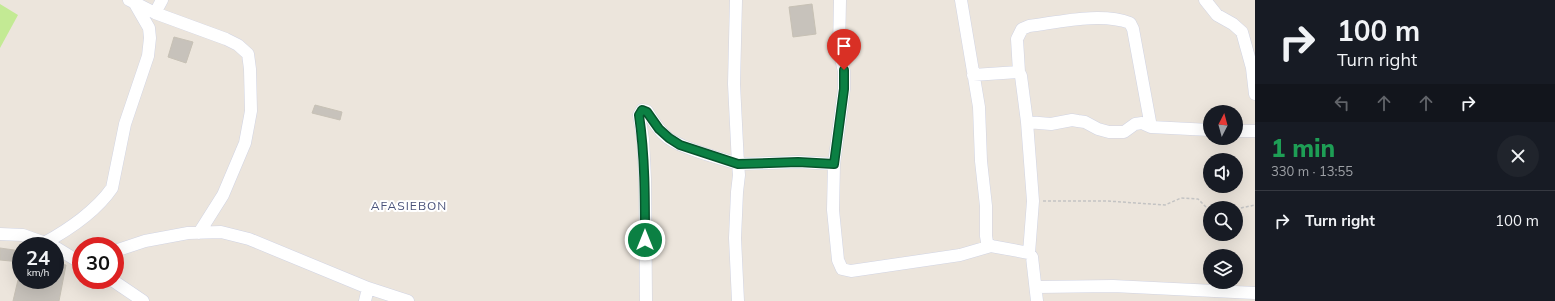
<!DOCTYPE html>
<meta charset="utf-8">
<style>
:root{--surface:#171b24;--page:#20242c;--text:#f1f3f6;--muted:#9ea1a6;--line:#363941}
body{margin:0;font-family:Mulish,sans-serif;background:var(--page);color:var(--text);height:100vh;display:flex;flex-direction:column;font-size:15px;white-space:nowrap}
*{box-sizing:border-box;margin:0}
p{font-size:13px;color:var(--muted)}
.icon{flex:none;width:22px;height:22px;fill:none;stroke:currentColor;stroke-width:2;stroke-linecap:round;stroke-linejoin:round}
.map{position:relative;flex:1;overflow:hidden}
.drawer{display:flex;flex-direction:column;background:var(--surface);width:300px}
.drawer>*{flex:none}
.guide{background:#171b24;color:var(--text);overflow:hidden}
.needle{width:26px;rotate:6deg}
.controls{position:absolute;left:1203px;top:105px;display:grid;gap:8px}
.controls a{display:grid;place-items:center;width:40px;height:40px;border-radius:50%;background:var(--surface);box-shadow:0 4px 16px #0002;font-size:20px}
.speed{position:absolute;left:12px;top:237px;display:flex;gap:8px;font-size:20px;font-weight:700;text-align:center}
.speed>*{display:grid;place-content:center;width:52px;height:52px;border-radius:50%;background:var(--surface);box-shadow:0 4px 16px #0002;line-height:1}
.speed small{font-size:10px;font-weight:400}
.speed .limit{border:6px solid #d22;background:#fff;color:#111}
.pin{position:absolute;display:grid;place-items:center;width:34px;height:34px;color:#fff;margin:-41px -17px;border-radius:50% 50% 50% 0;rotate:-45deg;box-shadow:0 0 4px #0007}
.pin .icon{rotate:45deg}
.me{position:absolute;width:44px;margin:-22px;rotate:0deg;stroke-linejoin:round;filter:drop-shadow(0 0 3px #0008)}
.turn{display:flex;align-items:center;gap:14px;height:84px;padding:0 16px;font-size:18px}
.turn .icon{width:52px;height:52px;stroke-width:2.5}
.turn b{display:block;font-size:28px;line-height:34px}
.lanes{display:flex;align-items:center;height:38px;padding:0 16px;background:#0003;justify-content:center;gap:20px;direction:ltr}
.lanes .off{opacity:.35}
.round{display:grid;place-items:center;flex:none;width:42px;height:42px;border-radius:21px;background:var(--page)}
.overview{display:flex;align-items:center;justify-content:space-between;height:68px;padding:0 16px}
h1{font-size:24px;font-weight:800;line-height:30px;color:#1e9e55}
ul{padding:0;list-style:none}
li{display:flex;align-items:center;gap:12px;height:60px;padding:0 16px;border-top:1px solid var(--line)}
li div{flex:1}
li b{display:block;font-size:15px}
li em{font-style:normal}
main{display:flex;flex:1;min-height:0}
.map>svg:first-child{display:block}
.pitch{fill:#c3ea94}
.building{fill:#c7c2bb;stroke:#c7c1b5}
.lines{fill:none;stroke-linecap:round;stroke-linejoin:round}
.minor-casing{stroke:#d1d4e3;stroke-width:13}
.path{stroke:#c3c3c3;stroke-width:1.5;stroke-dasharray:3 2;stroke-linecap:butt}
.minor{stroke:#fff;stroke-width:12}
.route-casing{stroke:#07532c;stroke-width:10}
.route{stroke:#0b8043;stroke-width:7}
.labels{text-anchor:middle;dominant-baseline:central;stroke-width:4;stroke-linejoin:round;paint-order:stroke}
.quarter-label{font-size:12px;letter-spacing:1px;fill:#4a527a;stroke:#fff}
</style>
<main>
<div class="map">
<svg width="1255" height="301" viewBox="0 0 1255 301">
<rect width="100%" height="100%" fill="#ece5dc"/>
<!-- pitch -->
<path class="pitch" d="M0,4L18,15L0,48Z"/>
<!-- building -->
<path class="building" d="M812,4L816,34L793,37L789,7Z
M174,37L193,42L186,63L168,57Z
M315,105L342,112L340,120L312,113Z
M0,248L21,251V262L0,260Z
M55,263L66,265L59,301H13L18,280H55Z"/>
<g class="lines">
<defs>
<path id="minor" d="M129,0L155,13L226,39L238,45L248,54L250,69L251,111L245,143L223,195L199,233
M840,0L839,50L844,71V89L834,164L833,210L838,260L842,269L851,271L960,255L991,246
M961,0L979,107L981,161L986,206V236L987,242L991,246L1029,253L1032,257L1037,301
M1205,0L1217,15L1233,24L1242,32L1252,68L1255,94
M155,13L162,0
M1019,72L1017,39L1022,29L1029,26C1060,22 1101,12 1130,23L1133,29L1151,127
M973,75L1019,72L1021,76L1027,122L1033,201L1029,253
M1027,122L1051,124L1072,120L1078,121L1085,122L1098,129L1109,132H1124L1135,124L1142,123L1151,127L1210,130
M1236,131H1255
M0,234L23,235L51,245
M44,243C68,230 97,210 112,188L125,124L148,56L150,38L149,28L134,2
M55,247L81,263
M115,251L145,241L188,233L221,232L249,239L368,288L408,301
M112,280L143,301
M1037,287L1113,286L1255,293
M365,301L368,288
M646,301L645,179L643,139L639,115L642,110L647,111C653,121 659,131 668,138C683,149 719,158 738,164L734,84L736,0
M738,301L735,238L737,192L739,175L738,164L798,162L834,164"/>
</defs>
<!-- minor casing -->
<use href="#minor" class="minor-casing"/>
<!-- path -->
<path class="path" d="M1043,201H1107L1165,205L1181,198L1198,199L1210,211
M1236,209L1255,205"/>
<!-- minor -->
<use href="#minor" class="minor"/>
</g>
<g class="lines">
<defs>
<path id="route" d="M645,240C645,198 645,156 639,115L642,110L647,112L659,129L669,138L680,145L738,164L798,162L834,164L844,89V70"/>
</defs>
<!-- route casing -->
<use href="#route" class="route-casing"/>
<!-- route -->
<use href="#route" class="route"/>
</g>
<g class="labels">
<!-- quarter labels -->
<g class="quarter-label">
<text x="409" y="205">AFASIEBON</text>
</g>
</g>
</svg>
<div class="controls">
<a><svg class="needle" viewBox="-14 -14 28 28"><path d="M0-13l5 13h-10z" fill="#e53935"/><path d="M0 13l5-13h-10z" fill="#9ea1a6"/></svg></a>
<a><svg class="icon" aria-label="sound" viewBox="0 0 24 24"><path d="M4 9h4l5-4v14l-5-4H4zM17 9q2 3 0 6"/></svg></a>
<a><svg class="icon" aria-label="search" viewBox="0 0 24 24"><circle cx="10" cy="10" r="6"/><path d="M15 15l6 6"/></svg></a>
<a><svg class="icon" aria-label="layers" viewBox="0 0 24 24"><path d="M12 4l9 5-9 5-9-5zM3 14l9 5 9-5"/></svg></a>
</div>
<div class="speed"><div>24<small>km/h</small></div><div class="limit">30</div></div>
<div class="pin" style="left:844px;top:70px;background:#d93025"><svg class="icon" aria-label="arrive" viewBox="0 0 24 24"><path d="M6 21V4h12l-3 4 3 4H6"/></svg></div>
<svg class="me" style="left:645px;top:240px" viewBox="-20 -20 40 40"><circle r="17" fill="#0b8043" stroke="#fff" stroke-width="3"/><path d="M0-11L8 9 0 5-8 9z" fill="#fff"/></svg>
</div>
<section class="drawer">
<div class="guide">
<div class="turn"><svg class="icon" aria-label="right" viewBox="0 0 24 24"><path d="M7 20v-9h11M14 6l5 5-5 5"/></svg><div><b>100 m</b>Turn right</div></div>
<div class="lanes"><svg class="icon off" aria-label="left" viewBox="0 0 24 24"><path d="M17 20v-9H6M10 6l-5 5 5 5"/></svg><svg class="icon off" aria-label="ahead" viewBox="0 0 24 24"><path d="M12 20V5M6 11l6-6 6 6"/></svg><svg class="icon off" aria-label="ahead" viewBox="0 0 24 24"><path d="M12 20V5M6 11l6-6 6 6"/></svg><svg class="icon" aria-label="right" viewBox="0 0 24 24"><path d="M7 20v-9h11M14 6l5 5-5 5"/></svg></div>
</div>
<div class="overview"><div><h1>1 min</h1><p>330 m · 13:55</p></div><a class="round"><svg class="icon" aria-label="close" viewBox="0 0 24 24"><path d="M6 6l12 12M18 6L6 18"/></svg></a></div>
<ul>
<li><svg class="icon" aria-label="right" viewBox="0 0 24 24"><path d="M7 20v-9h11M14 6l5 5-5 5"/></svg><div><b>Turn right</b></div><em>100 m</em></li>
</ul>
</section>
</main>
